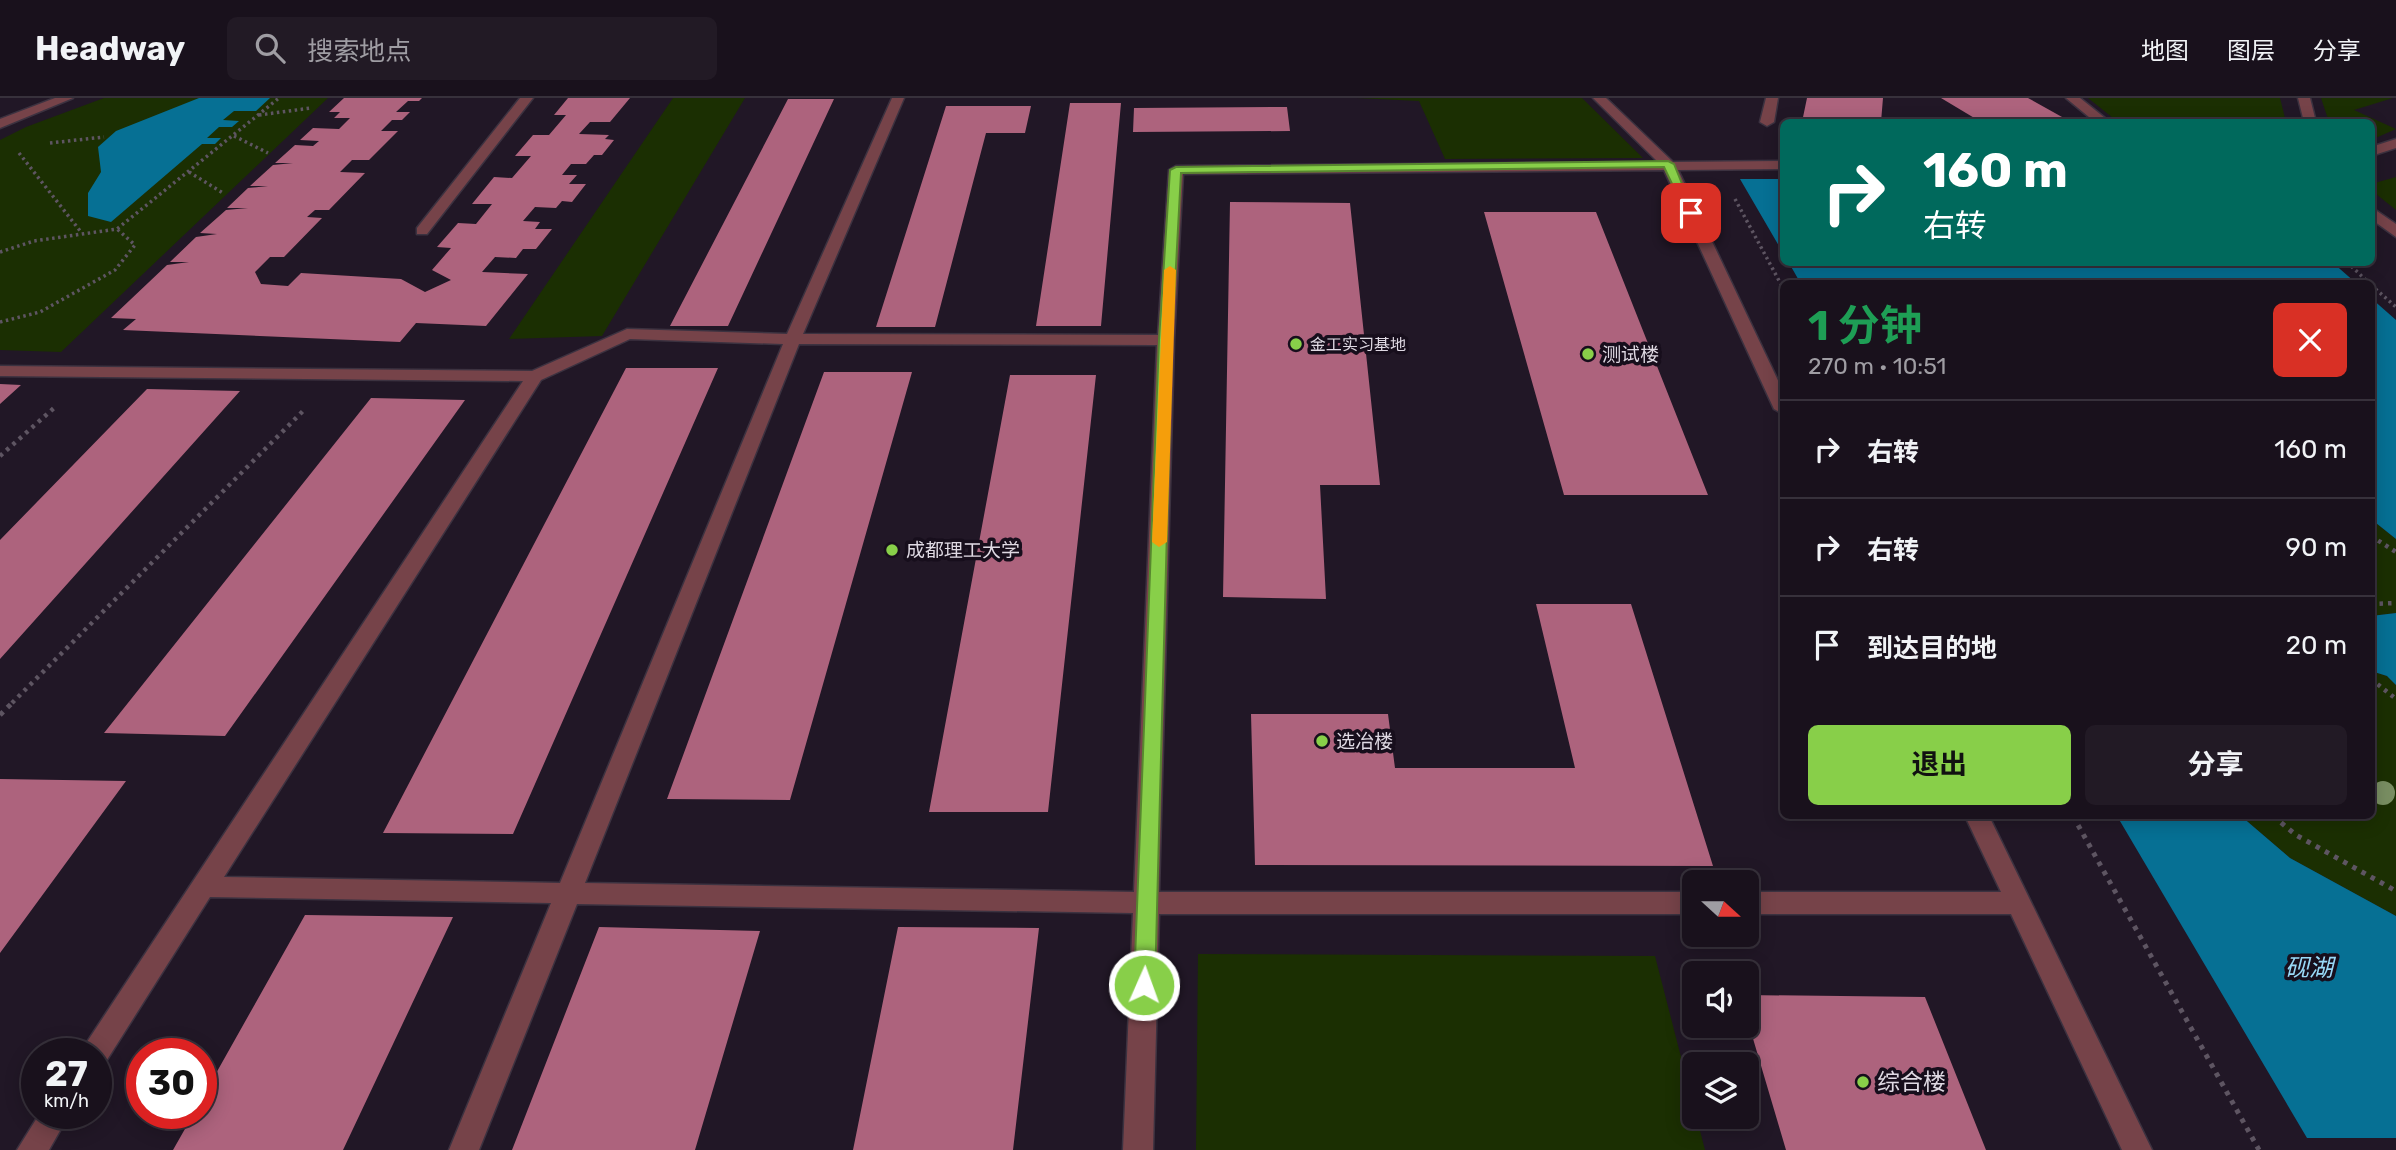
<!DOCTYPE html>
<html lang="zh">
<meta charset="utf-8">
<style>
:root{--surface:#19111c;--page:#221a25;--text:#f1f3f6;--muted:#9f9da3;--line:#37313b;--accent:#88cf49}
body{margin:0;font-family:Rubik,"Noto Sans SC",sans-serif;background:var(--page);color:var(--text);height:100vh;display:flex;flex-direction:column;font-size:26px;white-space:nowrap}
*{box-sizing:border-box;margin:0}
p{font-size:23px;color:var(--muted)}
.icon{flex:none;width:38px;height:38px;fill:none;stroke:currentColor;stroke-width:2;stroke-linecap:round;stroke-linejoin:round}
.map{position:relative;flex:1;overflow:hidden}
.panel{position:absolute;left:1780px;top:182px;width:595px;height:539px;display:flex;flex-direction:column;background:var(--surface);border-radius:10px;box-shadow:0 4px 18px #0003,0 0 0 2px var(--line)}
.panel>*{flex:none}
.hud{position:absolute;left:1780px;top:21px;width:595px;height:147px;border-radius:10px;box-shadow:0 4px 18px #0003,0 0 0 2px var(--line);background:#00695c;color:#fff;overflow:hidden}
.needle{width:46px;rotate:111deg}
.fabs{position:absolute;left:1682px;top:772px;display:grid;gap:14px}
.fabs a{display:grid;place-items:center;width:77px;height:77px;border-radius:10px;background:var(--surface);box-shadow:0 4px 18px #0003,0 0 0 2px var(--line);font-size:35px}
.speed{position:absolute;left:21px;top:940px;display:flex;gap:14px;font-size:35px;font-weight:700;text-align:center}
.speed>*{display:grid;place-content:center;width:91px;height:91px;border-radius:50%;background:var(--surface);box-shadow:0 4px 18px #0003,0 0 0 2px var(--line);line-height:1}
.speed small{font-size:18px;font-weight:400}
.speed .limit{border:10px solid #d22;background:#fff;color:#111}
.pin{position:absolute;display:grid;place-items:center;width:60px;height:60px;color:#fff;margin:-30px;border-radius:14px;box-shadow:0 4px 10px #0006}
.me{position:absolute;width:77px;margin:-38px;rotate:2deg;stroke-linejoin:round;filter:drop-shadow(0 0 5px #0008)}
.turn{display:flex;align-items:center;gap:24px;height:147px;padding:0 28px;font-size:32px}
.turn .icon{width:91px;height:91px;stroke-width:2.5}
.turn b{display:block;font-size:49px;line-height:60px}
.round{display:grid;place-items:center;flex:none;width:74px;height:74px;border-radius:10px;background:var(--page)}
.overview{display:flex;align-items:center;justify-content:space-between;height:119px;padding:0 28px}
h1{font-size:42px;font-weight:700;line-height:52px;color:#1e9e55}
.action{display:flex;gap:14px;margin-top:auto;padding:14px 28px}
.action a{flex:1;height:80px;border-radius:10px;background:var(--accent);color:#111;font-size:28px;font-weight:700;line-height:80px;text-align:center}
.action a+a{background:var(--page);color:var(--text)}
ul{padding:0;list-style:none}
li{display:flex;align-items:center;gap:21px;height:98px;padding:0 28px;border-top:2px solid var(--line)}
li div{flex:1}
li b{display:block;font-size:26px}
li em{font-style:normal}
header{display:flex;align-items:center;gap:42px;box-sizing:border-box;height:98px;padding:0 35px;background:var(--surface);border-bottom:2px solid var(--line)}
header strong{font-size:33px}
nav{display:flex;gap:38px;margin-inline-start:auto;font-size:24px}
.search{width:490px;height:63px;background:var(--page);display:flex;align-items:center;gap:18px;box-sizing:border-box;padding:0 24px;border-radius:10px;color:var(--muted);font-size:26px}
.map>svg:first-child{display:block}
.green{fill:#1b2f02}
.water{fill:#067094}
.building{fill:#ad637d}
.lines{fill:none;stroke-linecap:round;stroke-linejoin:round}
.minor-casing{stroke:#3c3240;stroke-width:3}
.path-far2{stroke:#5e5562;stroke-width:3.5;stroke-dasharray:2.5 3.5;stroke-linecap:butt}
.path-far1{stroke:#5e5562;stroke-width:4.5;stroke-dasharray:3.5 5;stroke-linecap:butt}
.path{stroke:#5e5562;stroke-width:5;stroke-dasharray:4.5 6;stroke-linecap:butt}
.minor{fill:#764349;fill-rule:evenodd}
.tree{fill:#798e62}
.route{fill:#88cf49;stroke:#58872f;stroke-width:2}
.slow{fill:#f59e0b}
.poi-dot{fill:#88cf49;stroke:#170e1c;stroke-width:2.5}
.labels{text-anchor:middle;dominant-baseline:central;stroke-width:7;stroke-linejoin:round;paint-order:stroke}
.far-poi-label{font-size:16px;fill:#dfd9e3;stroke:#170e1c;text-anchor:start}
.poi-label{font-size:19px;fill:#dfd9e3;stroke:#170e1c;text-anchor:start}
.near-poi-label{font-size:23px;fill:#dfd9e3;stroke:#170e1c;text-anchor:start}
.near-water-label{font-size:24px;font-style:italic;fill:#99d9f8;stroke:#170e1c}
</style>
<header>
<strong>Headway</strong>
<div class="search"><svg class="icon" aria-label="search" viewBox="0 0 24 24"><circle cx="10" cy="10" r="6"/><path d="M15 15l6 6"/></svg>搜索地点</div>
<nav><a>地图</a><a>图层</a><a>分享</a></nav>
</header>
<div class="map">
<svg width="2396" height="1052" viewBox="0 0 2396 1052">
<rect width="100%" height="100%" fill="#211726"/>
<!-- green -->
<path class="green" d="M104,0H328L61,254L0,252V42L26,29Z
M673,0H745L602,238L509,241Z
M1357,0H1582L1643,60L1445,61L1419,3Z
M2088,0H2280L2286,24H2118Z
M2321,0H2393L2354,12L2396,31L2371,42V24H2329Z
M2396,79V112L2371,92V86Z
M2371,421L2396,441V515L2371,518Z
M2371,573L2387,578L2396,587V818L2290,760L2241,718H2371Z
M1198,856L1655,858L1705,1052H1196Z"/>
<!-- water -->
<path class="water" d="M199,0H270L256,13H234L223,22L239,23L232,29H219L207,40H221L215,46H202L111,124L88,118V95L101,74L98,49L116,33Z
M1740,81H1783V155Z
M2332,164L2356,185L1801,186L1789,165Z
M2371,200L2396,222V441L2371,421Z
M2396,515V587L2387,578L2371,573V518Z
M2117,718H2241L2290,760L2396,818V1040H2307Z"/>
<!-- building -->
<path class="building" d="M344,0H422L419,3H408L396,14H410L402,22H392L381,33H398L369,62H352L340,74L365,75L329,112H315L307,119L322,120L284,159H270L255,174L261,186L288,188L301,175L401,181L425,194L451,182L432,172L451,150L437,149L458,125L476,126L492,106H472L494,79L512,80L531,58H515L533,37H549L566,17H554L568,0H630L610,24H590L579,36L609,37L605,41L614,42L602,57H594L586,66H571L562,77H577L569,86H586L572,104L562,103L556,110L535,109L523,123L540,124L535,131H552L536,151H523L516,160L495,159L482,174L528,176L486,228L416,225L400,244L123,232L136,221L111,220L167,167L189,164H170L196,139L217,136L200,135L226,112L248,110H227L248,90L268,88H250L273,67L293,65H275L295,47L313,48L319,43L300,42L313,30L339,31L350,20H334L340,14H329Z
M1807,0H1883L1881,24H1802Z
M1941,0H2028L2071,24H1981Z
M788,1H834L728,228H670Z
M1070,5H1121L1101,228H1036Z
M946,8H1031L1025,35H986L935,229H876Z
M1287,9L1290,33L1133,34L1134,10Z
M1230,104L1350,105L1380,387H1320L1326,501L1223,499Z
M1484,114H1596L1708,397H1564Z
M626,270H718L513,736L383,735Z
M824,274H912L790,702L667,701Z
M1010,277H1096L1048,714H929Z
M0,286L21,287L0,306Z
M147,291L240,293L0,561V442Z
M371,300L465,302L225,638L104,635Z
M1536,506H1631L1713,768L1255,767L1251,616H1388L1395,670H1575Z
M0,681L126,683L0,855Z
M305,817L453,819L343,1052H173L194,1015H201V1002Z
M599,829L760,833L695,1052H512Z
M898,829L1039,830L1013,1052H853Z
M1746,897L1925,899L1986,1052H1786L1746,917Z"/>
<g class="lines">
<defs>
<path id="minor" d="M55,0H73L0,30V21Z
M520,0H533L427,136H417V130Z
M892,0H904L803,236L1158,237L1169,72L1176,68L1658,64L1593,0H1606L1673,64L1783,63V71L1678,72L1783,293V316L1774,311L1664,72L1183,76L1174,242L1159,794H1694V816H1159L1153,1052H1123L1133,815L577,806L479,1052H449L551,805L210,799L105,965L96,968V956H81L85,947L523,283L0,278V268L532,273L627,231L787,236ZM630,241L783,246L560,785L224,779L541,282ZM799,246L1157,247L1134,794L585,785Z
M1766,0H1778L1774,24L1767,28L1760,24Z
M2066,0H2080L2110,24H2095Z
M2298,0H2310L2316,24H2304Z
M2396,41V50L2371,58V49Z
M2371,109L2396,126V139L2371,121Z
M1965,718H1989L2152,1052H2122L2011,816H1746V794H2001Z
M40,1015H70L49,1052H17Z"/>
</defs>
<!-- minor casing -->
<use href="#minor" class="minor-casing"/>
<!-- path-far2 -->
<path class="path-far2" d="M259,17L311,10
M234,38L268,55
M50,45L104,39
M19,55L81,134
M189,74L223,95
M1735,101L1783,190
M0,154L34,143L117,131L279,0
M2347,164L2370,186
M2371,187L2396,209
M0,224L40,214L115,172L135,147L117,131"/>
<!-- path-far1 -->
<path class="path-far1" d="M0,358L54,310
M2371,438L2396,454
M2371,506L2396,505
M2371,581L2396,601
M12,605L305,311"/>
<!-- path -->
<path class="path" d="M0,617L14,603
M2073,718L2259,1052
M2273,718L2296,737L2396,793"/>
<!-- minor -->
<use href="#minor" class="minor"/>
</g>
<!-- trees -->
<circle class="tree" cx="2383" cy="695" r="12"/>
<!-- route -->
<path class="route" d="M1668,63L1674,66L1695,118L1686,115L1664,69L1181,75L1172,242L1155,887L1152,893L1144,896L1137,893L1134,887L1159,242L1170,72L1176,69Z"/>
<!-- slow -->
<path class="slow" d="M1170,168L1176,172L1167,444L1159,449L1152,444L1164,172Z"/>
<!-- markers -->
<g class="poi-dot">
<circle cx="1296" cy="246" r="7"/>
<circle cx="1588" cy="256" r="7"/>
<circle cx="892" cy="452" r="7"/>
<circle cx="1322" cy="643" r="7"/>
<circle cx="1863" cy="984" r="7"/>
</g>
<g class="labels">
<!-- far-poi labels -->
<g class="far-poi-label">
<text x="1310" y="246">金工实习基地</text>
</g>
<!-- poi labels -->
<g class="poi-label">
<text x="1602" y="256">测试楼</text>
<text x="906" y="452">成都理工大学</text>
<text x="1336" y="643">选冶楼</text>
</g>
<!-- near-poi labels -->
<g class="near-poi-label">
<text x="1877" y="984">综合楼</text>
</g>
<!-- near-water labels -->
<g class="near-water-label">
<text x="2309" y="870">砚湖</text>
</g>
</g>
</svg>
<div class="fabs">
<a><svg class="needle" viewBox="-14 -14 28 28"><path d="M0-13l5 13h-10z" fill="#e53935"/><path d="M0 13l5-13h-10z" fill="#9f9da3"/></svg></a>
<a><svg class="icon" aria-label="sound" viewBox="0 0 24 24"><path d="M4 9h4l5-4v14l-5-4H4zM17 9q2 3 0 6"/></svg></a>
<a><svg class="icon" aria-label="layers" viewBox="0 0 24 24"><path d="M12 4l9 5-9 5-9-5zM3 14l9 5 9-5"/></svg></a>
</div>
<div class="speed"><div>27<small>km/h</small></div><div class="limit">30</div></div>
<div class="pin" style="left:1691px;top:115px;background:#d93025"><svg class="icon" aria-label="arrive" viewBox="0 0 24 24"><path d="M6 21V4h12l-3 4 3 4H6"/></svg></div>
<svg class="me" style="left:1144px;top:887px" viewBox="-20 -20 40 40"><circle r="17" fill="#88cf49" stroke="#fff" stroke-width="3"/><path d="M0-11L8 9 0 5-8 9z" fill="#fff"/></svg>
<div class="hud">
<div class="turn"><svg class="icon" aria-label="right" viewBox="0 0 24 24"><path d="M7 20v-9h11M14 6l5 5-5 5"/></svg><div><b>160 m</b>右转</div></div>
</div>
<section class="panel">
<div class="overview"><div><h1>1 分钟</h1><p>270 m · 10:51</p></div><a class="round" style="background:#d93025;color:#fff"><svg class="icon" aria-label="close" viewBox="0 0 24 24"><path d="M6 6l12 12M18 6L6 18"/></svg></a></div>
<ul>
<li><svg class="icon" aria-label="right" viewBox="0 0 24 24"><path d="M7 20v-9h11M14 6l5 5-5 5"/></svg><div><b>右转</b></div><em>160 m</em></li>
<li><svg class="icon" aria-label="right" viewBox="0 0 24 24"><path d="M7 20v-9h11M14 6l5 5-5 5"/></svg><div><b>右转</b></div><em>90 m</em></li>
<li><svg class="icon" aria-label="arrive" viewBox="0 0 24 24"><path d="M6 21V4h12l-3 4 3 4H6"/></svg><div><b>到达目的地</b></div><em>20 m</em></li>
</ul>
<div class="action"><a>退出</a><a>分享</a></div>
</section>
</div>
